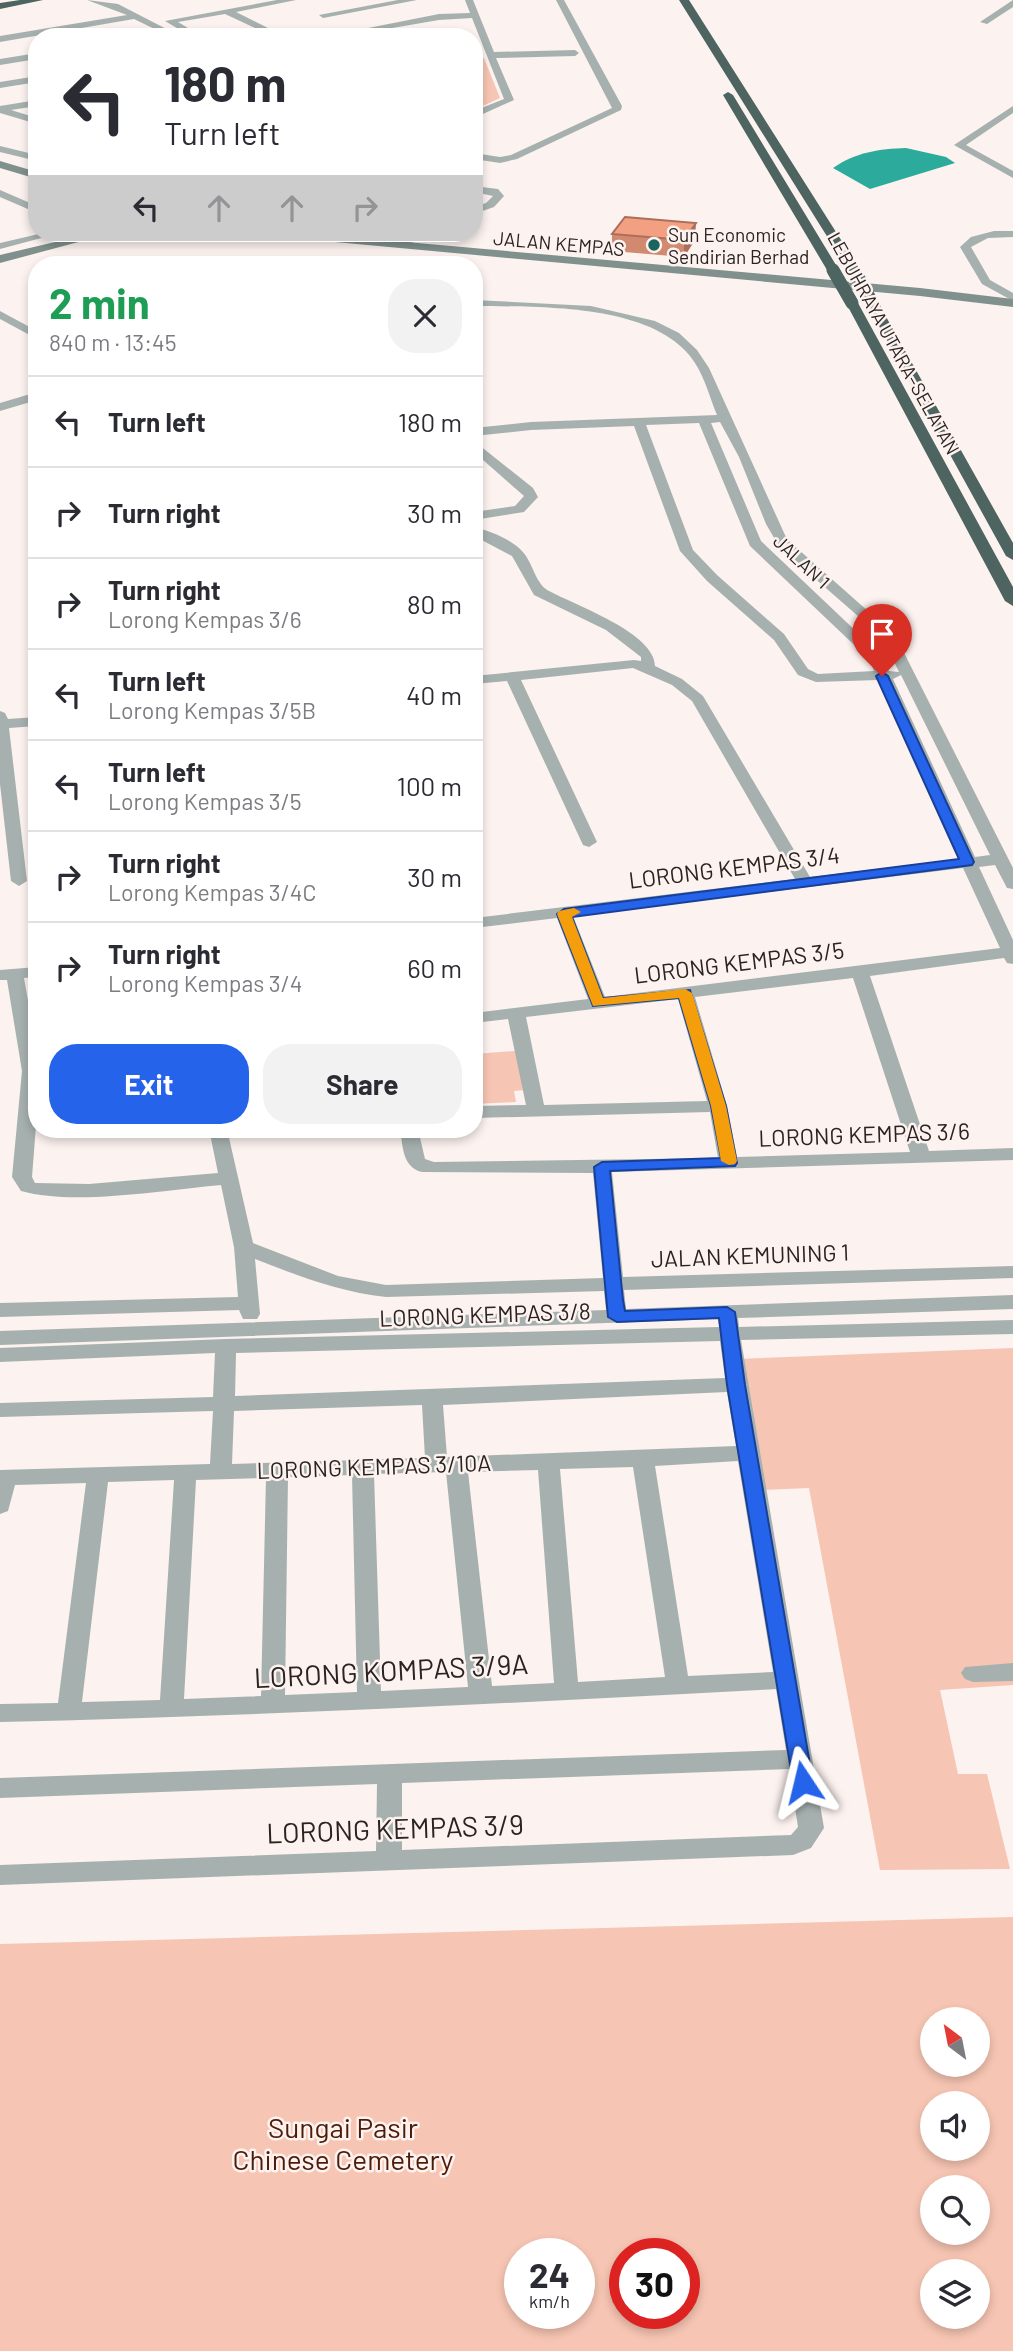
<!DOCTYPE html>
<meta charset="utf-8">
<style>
:root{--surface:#fff;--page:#f2f2f3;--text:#2b2b33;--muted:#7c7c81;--line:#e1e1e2;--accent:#2563eb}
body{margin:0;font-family:Barlow,sans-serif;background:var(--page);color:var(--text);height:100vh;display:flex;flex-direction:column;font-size:26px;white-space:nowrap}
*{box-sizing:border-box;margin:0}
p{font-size:23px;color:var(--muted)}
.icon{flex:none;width:38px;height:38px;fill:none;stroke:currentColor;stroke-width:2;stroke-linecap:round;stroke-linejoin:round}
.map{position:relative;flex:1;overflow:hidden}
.panel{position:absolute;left:28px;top:256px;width:455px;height:882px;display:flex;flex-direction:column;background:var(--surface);border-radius:28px;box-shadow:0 4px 10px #0003}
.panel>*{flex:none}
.banner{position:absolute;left:28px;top:28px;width:455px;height:214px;border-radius:28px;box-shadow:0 4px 10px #0003;background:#fff;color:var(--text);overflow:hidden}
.needle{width:46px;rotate:328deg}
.controls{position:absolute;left:920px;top:2007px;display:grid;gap:14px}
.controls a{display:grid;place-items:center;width:70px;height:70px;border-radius:50%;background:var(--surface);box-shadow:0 4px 10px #0003;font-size:35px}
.speed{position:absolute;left:504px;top:2238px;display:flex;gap:14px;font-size:35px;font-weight:700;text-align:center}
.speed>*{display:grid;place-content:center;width:91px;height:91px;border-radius:50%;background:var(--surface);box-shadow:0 4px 10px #0003;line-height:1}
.speed small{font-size:18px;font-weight:400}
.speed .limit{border:10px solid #d22;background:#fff;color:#111}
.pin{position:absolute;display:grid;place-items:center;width:60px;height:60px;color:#fff;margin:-72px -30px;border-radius:50% 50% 50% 0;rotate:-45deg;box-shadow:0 0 7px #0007}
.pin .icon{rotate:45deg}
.me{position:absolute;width:77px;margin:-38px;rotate:350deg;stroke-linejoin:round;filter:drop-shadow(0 0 5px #0008)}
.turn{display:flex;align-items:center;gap:24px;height:147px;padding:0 21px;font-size:32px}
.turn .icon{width:91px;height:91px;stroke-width:2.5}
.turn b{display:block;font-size:49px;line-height:60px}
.lanes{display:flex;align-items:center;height:66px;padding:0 21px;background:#0003;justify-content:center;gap:35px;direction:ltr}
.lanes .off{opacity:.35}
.round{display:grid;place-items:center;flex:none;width:74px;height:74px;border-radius:28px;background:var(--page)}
.head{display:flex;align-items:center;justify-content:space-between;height:119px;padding:0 21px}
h1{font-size:42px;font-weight:700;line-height:52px;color:#1e9e55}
.primary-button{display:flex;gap:14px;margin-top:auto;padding:14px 21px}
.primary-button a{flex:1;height:80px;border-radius:28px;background:var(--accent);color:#fff;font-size:28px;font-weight:700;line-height:80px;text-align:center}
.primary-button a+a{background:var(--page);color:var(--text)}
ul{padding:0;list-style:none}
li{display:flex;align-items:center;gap:21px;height:91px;padding:0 21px;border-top:2px solid var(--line)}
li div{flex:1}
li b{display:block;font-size:26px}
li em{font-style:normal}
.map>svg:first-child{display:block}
.green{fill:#f7c5b3;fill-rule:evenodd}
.water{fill:#2cab9c}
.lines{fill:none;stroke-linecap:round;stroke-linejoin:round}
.street{fill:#a6b1af;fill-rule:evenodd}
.secondary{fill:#7f908d;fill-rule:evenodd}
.highway{fill:#4d6460;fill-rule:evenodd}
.highway-bridge{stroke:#4d6460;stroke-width:13}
.wall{fill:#d1896f}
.shaded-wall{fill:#aa6f5a}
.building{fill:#f39f81;stroke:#aa6f5a;stroke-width:2}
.route{fill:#2563eb;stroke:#184099;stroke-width:2}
.slow{fill:#f59e0b}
.poi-dot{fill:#19645b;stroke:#fcf2ef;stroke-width:2.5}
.labels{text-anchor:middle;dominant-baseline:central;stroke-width:5;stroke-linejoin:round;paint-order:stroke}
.far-poi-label{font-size:19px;fill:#2b2320;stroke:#fcf2ef;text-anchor:start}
.far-street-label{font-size:19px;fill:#2b2320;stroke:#fcf2ef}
.street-label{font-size:23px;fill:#2b2320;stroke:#fcf2ef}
.near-street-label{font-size:28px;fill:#2b2320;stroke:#fcf2ef}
.near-park-label{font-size:28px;fill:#4e1b06;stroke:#fcf2ef}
</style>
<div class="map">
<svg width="1013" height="2351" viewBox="0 0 1013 2351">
<rect width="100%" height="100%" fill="#fcf2ef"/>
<!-- green -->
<path class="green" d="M484,58L500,98L474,110V59Z
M515,1051L525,1090L514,1091L516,1102L474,1104V1054Z
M1013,1348V1685L940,1690L958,1774H987L1010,1869L880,1870L809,1488L759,1490L737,1359Z
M1013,1917V2351H0V1944ZM933,2020H978V2065H933ZM933,2104H978V2149H933ZM933,2188H978V2233H933ZM520,2254H579V2314H520ZM625,2254H684V2314H625ZM933,2272H978V2317H933Z"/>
<!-- water -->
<path class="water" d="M906,148L946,157L955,163L870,189L833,168C856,152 879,149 906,148Z"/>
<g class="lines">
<!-- street -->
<path class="street" d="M87,0L118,4L182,37H171L134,19L0,42V36L127,15Z
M277,0H296L236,12L286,37H274L225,14L178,22L203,37H192L165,21Z
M398,0H417L323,18L319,15Z
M465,0H473L494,52L575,50L579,53L575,56L496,58L514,100L474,118V111L504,99L472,18L439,20L357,34L353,31L439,14L470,13Z
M556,0H564L622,106L621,110L517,159L500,163L474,159V153L500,157L511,155L612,108Z
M1013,0V7L987,24L980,22Z
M37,53V59L0,65V59Z
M37,76V82L0,88V82Z
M37,100V106L11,110L37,118V124L0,113V106Z
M1013,106V113L966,145L1013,171V178L954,145Z
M0,146L37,155V161L0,152Z
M474,186L498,189L504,196L494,207L474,214V207L486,203L493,196L474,192Z
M0,190L37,206V213L0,197Z
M994,231H1013V237L988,238L971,247L990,280L1013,293V301L982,284L960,247L971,237Z
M43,233H60L0,249V243Z
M430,233L417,238L407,248L398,246L409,234Z
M474,300L591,306L655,321L679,333L697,350L709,368L785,535L790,542L895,635L1013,868V889L1007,888L995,865L979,867L1013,940V964L1007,963L1004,958L870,976L929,1151L1013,1148V1160L612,1172L623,1277L1013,1266V1278L624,1290L626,1309L1013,1295V1309L738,1318L739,1327L1013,1320V1334L741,1340L824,1828L811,1848L793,1855L0,1885V1865L376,1851L377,1784L0,1798V1778L786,1750L776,1689C517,1703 259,1716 0,1722V1704L58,1703L86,1483L15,1485L8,1511L0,1514V1470L210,1464L213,1411L0,1417V1403L213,1397L215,1353L0,1362V1348L226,1339L719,1327L718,1319L0,1345V1331L606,1310L604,1291L386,1297C340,1292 298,1276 255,1259L260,1314L257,1319H243L239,1310L0,1317V1303L238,1297L234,1247L221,1185C163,1190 75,1206 21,1191L12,1177L22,1071L7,980H0V970L37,967V977L24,978L37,1051V1113L32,1177L35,1183L89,1184L218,1173L209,1129H227L253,1243L338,1276L386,1285L603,1278L593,1173L422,1172C402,1167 403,1146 400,1129H418L425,1159L434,1162L718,1158L710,1112L474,1118V1106L526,1105L508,1019L474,1023V1013L588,999L557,918L474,928V918L795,879L692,701L672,685L633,668L521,680L597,842L589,847L583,845L507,681L474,684V676L634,660L641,661V657L606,630L534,595L512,556L474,536V527C490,531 511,539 522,551C533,562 535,584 549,591C575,605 655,633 655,666L682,679L703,696L810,877L959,859L878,680L816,682L798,675L774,640L707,581L680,551L634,426L531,430L474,436V428L531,422L717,415C709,396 704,373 690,356C647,303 537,307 474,306ZM720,422L739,457L766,524L780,548L882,637L899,672L889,671L880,654L761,541L711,423ZM699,423L750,546L869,659L874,671L818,674L808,669L784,634L717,575L693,550L646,425ZM901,675L990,855L975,857L893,679ZM963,868L1000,948L605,997L573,916ZM853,978L910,1152L737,1157L727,1106L695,997ZM678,999L707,1101L544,1105L526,1017ZM720,1341L725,1378L235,1396L236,1353ZM727,1392L736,1446L447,1457L443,1405ZM422,1405L425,1458L232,1464L234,1411ZM738,1461L773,1672L688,1676L655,1466ZM633,1467L665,1677L578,1682L560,1469ZM538,1470L554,1683L492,1686L468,1472ZM446,1472L468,1687L381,1691L374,1474ZM352,1475L357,1692L285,1695L288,1477ZM266,1478L261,1696L184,1699L196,1480ZM174,1480L160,1700L82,1702L108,1482ZM789,1769L798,1827L791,1835L402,1850V1783Z
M0,311L37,331V339L0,319Z
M37,392V400L0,411V403Z
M474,441L533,488L538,497L524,512L474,520V512L515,506L524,496L474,452Z
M0,711L5,713L8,719L37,717V726L9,728L27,881L19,886L11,881L0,784Z
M1013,1663V1681L973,1682L965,1679L961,1673L965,1667Z"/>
<!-- secondary -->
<path class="secondary" d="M0,161L37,172V179L0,168Z
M93,233H112L0,263V255Z
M264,233H305L920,288L1013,299V307L920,296L270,236Z"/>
<!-- highway -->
<path class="highway" d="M20,0H43L0,9V3Z
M679,0H689L862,273L860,276L850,273Z
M728,92L733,95L839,270L837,273L827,270L723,95Z
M852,299L858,303L1013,587V606L1005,601L846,303Z
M874,302L880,306L1013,543V560L1006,556L868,306Z"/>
<!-- highway-bridge -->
<path class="highway-bridge" d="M833,270L852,303
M856,273L874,306"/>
</g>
<!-- wall -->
<path class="wall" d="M612,234L695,240L684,257L612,251Z"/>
<!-- shaded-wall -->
<path class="shaded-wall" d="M696,223L695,240L684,257V240Z"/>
<!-- building -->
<path class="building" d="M625,217L696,223L684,240L612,234Z"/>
<!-- route -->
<path class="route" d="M882,672L888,676L974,862L972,865L572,917L603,998L690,990L726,1106L737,1163L735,1166L610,1171L623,1300L625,1311L727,1307L735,1312L745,1385L813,1782L810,1787L803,1790L796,1787L793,1782L727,1385L719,1318L617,1322L608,1317L594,1167L602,1162L721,1158L711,1106L679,998L593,1006L557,914L564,909L959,859L876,676Z"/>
<!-- slow -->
<path class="slow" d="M574,908L581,912L572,917L603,998L685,989L692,993L726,1106L737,1161L735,1164L729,1165L721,1161L711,1106L679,998L593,1006L557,914L559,911Z"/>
<!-- markers -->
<circle class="poi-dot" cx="654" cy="245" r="7"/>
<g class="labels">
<!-- far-poi labels -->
<g class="far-poi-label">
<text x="668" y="234">Sun Economic<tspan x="668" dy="22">Sendirian Berhad</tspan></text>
</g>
<!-- far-street labels -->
<g class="far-street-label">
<text transform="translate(559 243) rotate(5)">JALAN KEMPAS</text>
<text transform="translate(894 343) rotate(61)">LEBUHRAYA UTARA–SELATAN</text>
<text transform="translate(802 561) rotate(43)">JALAN 1</text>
</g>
<!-- street labels -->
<g class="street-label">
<text transform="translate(734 867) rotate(-7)">LORONG KEMPAS 3/4</text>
<text transform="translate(739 962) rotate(-7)">LORONG KEMPAS 3/5</text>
<text transform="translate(864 1134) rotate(-2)">LORONG KEMPAS 3/6</text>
<text transform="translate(750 1255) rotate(-2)">JALAN KEMUNING 1</text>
<text transform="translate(485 1314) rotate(-2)">LORONG KEMPAS 3/8</text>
<text transform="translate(374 1466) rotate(-2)">LORONG KEMPAS 3/10A</text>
</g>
<!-- near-street labels -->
<g class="near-street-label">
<text transform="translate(391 1670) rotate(-3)">LORONG KOMPAS 3/9A</text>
<text transform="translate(395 1828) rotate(-2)">LORONG KEMPAS 3/9</text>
</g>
<!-- near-park labels -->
<g class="near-park-label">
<text x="343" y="2127">Sungai Pasir<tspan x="343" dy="32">Chinese Cemetery</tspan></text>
</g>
</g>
</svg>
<div class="controls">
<a><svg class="needle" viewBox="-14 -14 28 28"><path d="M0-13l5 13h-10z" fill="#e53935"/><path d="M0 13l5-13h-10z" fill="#7c7c81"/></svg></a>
<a><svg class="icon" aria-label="sound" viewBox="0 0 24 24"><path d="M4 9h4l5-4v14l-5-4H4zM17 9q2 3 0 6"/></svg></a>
<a><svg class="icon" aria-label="search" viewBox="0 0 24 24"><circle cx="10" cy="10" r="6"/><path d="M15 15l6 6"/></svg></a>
<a><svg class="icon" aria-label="layers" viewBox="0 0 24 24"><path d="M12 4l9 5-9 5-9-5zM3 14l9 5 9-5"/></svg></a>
</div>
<div class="speed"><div>24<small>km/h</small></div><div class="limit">30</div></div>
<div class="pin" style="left:882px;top:676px;background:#d93025"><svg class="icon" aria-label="arrive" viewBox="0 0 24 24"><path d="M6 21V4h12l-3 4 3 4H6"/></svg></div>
<svg class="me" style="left:803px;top:1782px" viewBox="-20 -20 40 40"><path d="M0-17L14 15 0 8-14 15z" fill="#2563eb" stroke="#fff" stroke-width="4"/></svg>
<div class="banner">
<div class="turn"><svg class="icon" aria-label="left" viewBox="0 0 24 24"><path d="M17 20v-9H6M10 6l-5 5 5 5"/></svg><div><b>180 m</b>Turn left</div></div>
<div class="lanes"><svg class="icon" aria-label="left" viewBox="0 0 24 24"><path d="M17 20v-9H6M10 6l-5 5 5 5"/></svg><svg class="icon off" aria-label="ahead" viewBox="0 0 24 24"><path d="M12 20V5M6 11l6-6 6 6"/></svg><svg class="icon off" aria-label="ahead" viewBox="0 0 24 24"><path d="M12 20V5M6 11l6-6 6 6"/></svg><svg class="icon off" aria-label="right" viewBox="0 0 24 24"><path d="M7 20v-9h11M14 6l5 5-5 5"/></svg></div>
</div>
<section class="panel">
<div class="head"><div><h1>2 min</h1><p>840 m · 13:45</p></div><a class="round"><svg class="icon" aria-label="close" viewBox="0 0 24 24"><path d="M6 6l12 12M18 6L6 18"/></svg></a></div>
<ul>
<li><svg class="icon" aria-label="left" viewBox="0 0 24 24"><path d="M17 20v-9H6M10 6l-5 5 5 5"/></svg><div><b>Turn left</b></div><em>180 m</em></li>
<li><svg class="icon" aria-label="right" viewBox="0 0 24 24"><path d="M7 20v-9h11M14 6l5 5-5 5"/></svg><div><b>Turn right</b></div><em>30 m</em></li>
<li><svg class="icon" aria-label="right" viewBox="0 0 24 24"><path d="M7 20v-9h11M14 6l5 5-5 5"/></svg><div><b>Turn right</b><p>Lorong Kempas 3/6</p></div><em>80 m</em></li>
<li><svg class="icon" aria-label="left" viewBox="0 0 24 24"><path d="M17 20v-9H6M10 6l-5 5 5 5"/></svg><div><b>Turn left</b><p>Lorong Kempas 3/5B</p></div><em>40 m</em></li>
<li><svg class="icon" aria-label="left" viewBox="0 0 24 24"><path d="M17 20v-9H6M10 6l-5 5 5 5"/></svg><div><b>Turn left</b><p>Lorong Kempas 3/5</p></div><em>100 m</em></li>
<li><svg class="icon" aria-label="right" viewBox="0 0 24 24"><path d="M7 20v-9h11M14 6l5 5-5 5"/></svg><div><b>Turn right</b><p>Lorong Kempas 3/4C</p></div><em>30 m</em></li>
<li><svg class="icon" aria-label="right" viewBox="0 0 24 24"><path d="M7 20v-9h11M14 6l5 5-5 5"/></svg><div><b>Turn right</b><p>Lorong Kempas 3/4</p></div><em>60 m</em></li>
</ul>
<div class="primary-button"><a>Exit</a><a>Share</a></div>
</section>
</div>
